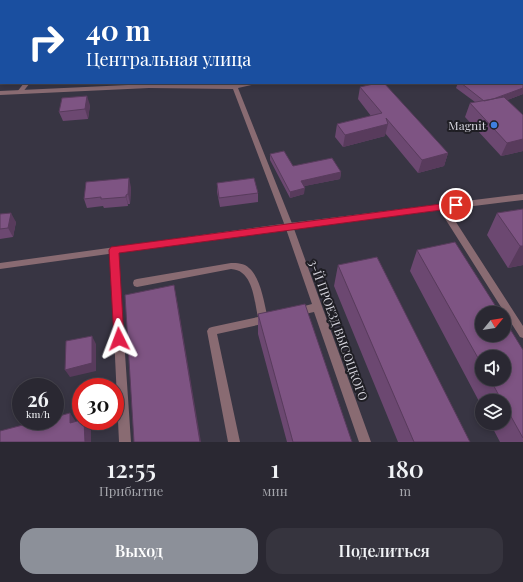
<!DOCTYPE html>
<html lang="ru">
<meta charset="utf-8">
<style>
:root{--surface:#2a2832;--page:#36343e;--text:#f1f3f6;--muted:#a5a6ac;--line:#46444d;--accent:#8c9099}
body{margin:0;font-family:"Playfair Display",serif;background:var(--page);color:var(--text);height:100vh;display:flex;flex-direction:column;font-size:15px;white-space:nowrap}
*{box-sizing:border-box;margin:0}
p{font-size:13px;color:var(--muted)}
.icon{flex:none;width:22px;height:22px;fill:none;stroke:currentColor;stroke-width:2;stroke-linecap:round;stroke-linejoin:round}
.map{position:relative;height:442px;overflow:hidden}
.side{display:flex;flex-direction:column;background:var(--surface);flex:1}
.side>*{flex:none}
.top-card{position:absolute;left:0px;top:0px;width:523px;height:84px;box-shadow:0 2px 6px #0003,0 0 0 1px var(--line);background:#1a4fa0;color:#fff;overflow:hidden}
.needle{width:26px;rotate:60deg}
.fabs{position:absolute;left:475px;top:306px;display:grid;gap:8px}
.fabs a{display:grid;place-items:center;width:36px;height:36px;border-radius:50%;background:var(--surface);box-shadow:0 2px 6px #0003,0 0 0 1px var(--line);font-size:20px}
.speed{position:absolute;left:12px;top:378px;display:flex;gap:8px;font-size:20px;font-weight:700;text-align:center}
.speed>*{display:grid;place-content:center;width:52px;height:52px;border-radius:50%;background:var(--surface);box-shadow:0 2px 6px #0003,0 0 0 1px var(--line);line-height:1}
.speed small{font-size:10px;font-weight:400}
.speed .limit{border:6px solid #d22;background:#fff;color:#111}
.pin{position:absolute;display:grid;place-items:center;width:34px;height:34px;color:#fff;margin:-17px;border:2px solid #fff;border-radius:50%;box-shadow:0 1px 4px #0007}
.me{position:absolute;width:44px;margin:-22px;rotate:357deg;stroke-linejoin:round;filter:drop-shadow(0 0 3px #0008)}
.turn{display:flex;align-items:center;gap:14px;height:84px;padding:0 20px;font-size:18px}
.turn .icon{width:52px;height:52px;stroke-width:2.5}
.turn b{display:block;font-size:28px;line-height:34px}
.eta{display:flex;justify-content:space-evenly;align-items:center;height:68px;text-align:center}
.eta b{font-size:24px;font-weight:600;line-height:28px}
.button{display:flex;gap:8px;margin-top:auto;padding:8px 20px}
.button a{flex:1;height:46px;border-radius:16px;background:var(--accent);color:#fff;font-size:16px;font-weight:600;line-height:46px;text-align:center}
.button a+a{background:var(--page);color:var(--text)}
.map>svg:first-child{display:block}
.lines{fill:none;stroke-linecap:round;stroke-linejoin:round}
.stream{fill:#001f33;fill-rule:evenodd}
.service{fill:#896b72;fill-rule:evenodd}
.minor{fill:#896b72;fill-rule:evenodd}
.tertiary{fill:#896b72;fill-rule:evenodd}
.wall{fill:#6c4871;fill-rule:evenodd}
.shaded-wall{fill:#583b5c}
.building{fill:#7e5483;stroke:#583b5c}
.route{fill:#e11d48;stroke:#92132f}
.shop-dot{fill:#3f7fe0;stroke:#1f1e24;stroke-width:1.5}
.labels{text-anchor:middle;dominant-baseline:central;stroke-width:4;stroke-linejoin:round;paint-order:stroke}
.poi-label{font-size:12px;fill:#d6d5de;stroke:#1f1e24;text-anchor:end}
.street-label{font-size:12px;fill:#d6d5de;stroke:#1f1e24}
</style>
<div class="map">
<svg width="523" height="442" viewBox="0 0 523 442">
<rect width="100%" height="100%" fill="#383543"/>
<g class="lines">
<!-- stream -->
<path class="stream" d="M0,34H1V36H0Z"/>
<!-- service -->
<path class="service" d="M330,0H334L335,1H331Z
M0,50H1V52H0Z
M24,83H30L22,93H18L17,92Z"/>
<!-- minor -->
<path class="minor" d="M245,83H257L256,84L238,88L293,226L371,442H359L314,312L296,316L293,315L291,312L293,309L312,304L285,226L233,89L149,88L0,95V91L149,84L235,85Z
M442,204L445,205L523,326V338L520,337L439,209L438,207L439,205Z
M114,247L117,248L118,250L131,442H119L110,250L111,248Z
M231,263C237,263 244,263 249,268C260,277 264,301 267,315L270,316L272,319L270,322L267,323L217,334L240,442H228L207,331L209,328L212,327L258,317C254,300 253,270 231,269L137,287L134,286L133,283L134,280L137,279Z"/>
<!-- tertiary -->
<path class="tertiary" d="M523,194V200L289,229L0,269V263L289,223Z"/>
</g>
<!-- wall -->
<path class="wall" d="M523,82V94L507,100L523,115V151L501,156L465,117L470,103L475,102L456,88L458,83H522Z
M360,87L448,153L444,166L418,173L385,133V136L343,147L335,137L337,124L371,116L358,99Z
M90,105L88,119L63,121L59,112Z
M270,154L293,166L341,172L340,179L304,186V194L290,198L270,160Z
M217,183L258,193V202L220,207L217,192Z
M131,187L130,204H128V206L104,208L103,206L87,208L84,199Z
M523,209V265L508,268L487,235L497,213Z
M0,214L16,222L13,237L0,239Z
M417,250L523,350V442H500L490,423H504V401H482V407L410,271ZM482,357L504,379H482Z
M338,265L470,442H398L334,286Z
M258,314L352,442H287L258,334Z"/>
<!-- shaded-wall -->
<path class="shaded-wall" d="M523,88V94L483,109L486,102Z
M87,96L90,105L88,119L85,109Z
M388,124L385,136L343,147L345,135Z
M523,139V151L501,156L507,143Z
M448,153L444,166L418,173L422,160Z
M341,172L340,179L300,187L301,181Z
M129,178L131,187L130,204L128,194Z
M305,188L304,194L290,198V192Z
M126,195L128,204V206L126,197Z
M11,213L16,222L13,237L8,228Z
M520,246H523V265L508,268Z
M174,285L178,305L201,442H200Z
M92,336L96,344V371L70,377L65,370Z
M70,413L77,423H70Z
M84,421H85L91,429V442H85Z"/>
<!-- building -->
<path class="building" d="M522,82H523V88L493,99L484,101L461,83H522Z
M378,83H384L448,153L422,160L386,118L388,124L345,135L337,124L382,113L360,87Z
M87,96L85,109L59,112L62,98Z
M504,97L523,115V139L507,143L470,103Z
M284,151L293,166L332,158L341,172L301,181L305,188L290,192L270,154Z
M129,178L128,194L126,195V197L101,199V197L84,199L86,182Z
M254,178L258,193L219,198L217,183Z
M523,209V246H520L497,213Z
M11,213L8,228L0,229V214Z
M455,242L500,313H482V335H504V319L523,350V438L504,404V401H502L490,379H504V357H482V365L417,250Z
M377,257L470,442H414L338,265Z
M174,285L200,442H134L125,295Z
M305,304L352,442H293L258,314Z
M92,336V363L65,370L66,341Z
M70,413V423L81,420V421H84L85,442H0V431L38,421H55V417Z"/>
<!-- route -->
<path class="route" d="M456,202L460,205L456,208L119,253L124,339L123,342L119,344L115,342L114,339L109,250L111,247Z"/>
<!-- markers -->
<circle class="shop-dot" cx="494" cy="125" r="4"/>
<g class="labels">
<!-- poi labels -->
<g class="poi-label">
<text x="486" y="125">Magnit</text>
</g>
<!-- street labels -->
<g class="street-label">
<text transform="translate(339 330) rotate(70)">3-Й ПРОЕЗД ВЫСОЦКОГО</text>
</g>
</g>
</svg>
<div class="fabs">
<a><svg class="needle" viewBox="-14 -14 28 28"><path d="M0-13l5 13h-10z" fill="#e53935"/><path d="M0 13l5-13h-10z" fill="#a5a6ac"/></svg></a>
<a><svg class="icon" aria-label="sound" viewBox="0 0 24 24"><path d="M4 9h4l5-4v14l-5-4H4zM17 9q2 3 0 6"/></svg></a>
<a><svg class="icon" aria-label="layers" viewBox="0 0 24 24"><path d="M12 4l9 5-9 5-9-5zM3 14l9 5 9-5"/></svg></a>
</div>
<div class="speed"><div>26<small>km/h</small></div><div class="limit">30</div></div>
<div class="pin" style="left:456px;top:205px;background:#d93025"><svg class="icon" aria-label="arrive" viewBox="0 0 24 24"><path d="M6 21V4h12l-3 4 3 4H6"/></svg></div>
<svg class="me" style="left:119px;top:339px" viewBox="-20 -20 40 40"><path d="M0-17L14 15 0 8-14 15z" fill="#e11d48" stroke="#fff" stroke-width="4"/></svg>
<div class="top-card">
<div class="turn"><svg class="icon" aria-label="right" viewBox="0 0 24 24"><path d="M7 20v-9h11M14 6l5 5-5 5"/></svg><div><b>40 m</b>Центральная улица</div></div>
</div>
</div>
<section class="side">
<div class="eta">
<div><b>12:55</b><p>Прибытие</p></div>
<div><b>1</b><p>мин</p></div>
<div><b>180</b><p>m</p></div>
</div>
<div class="button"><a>Выход</a><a>Поделиться</a></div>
</section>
